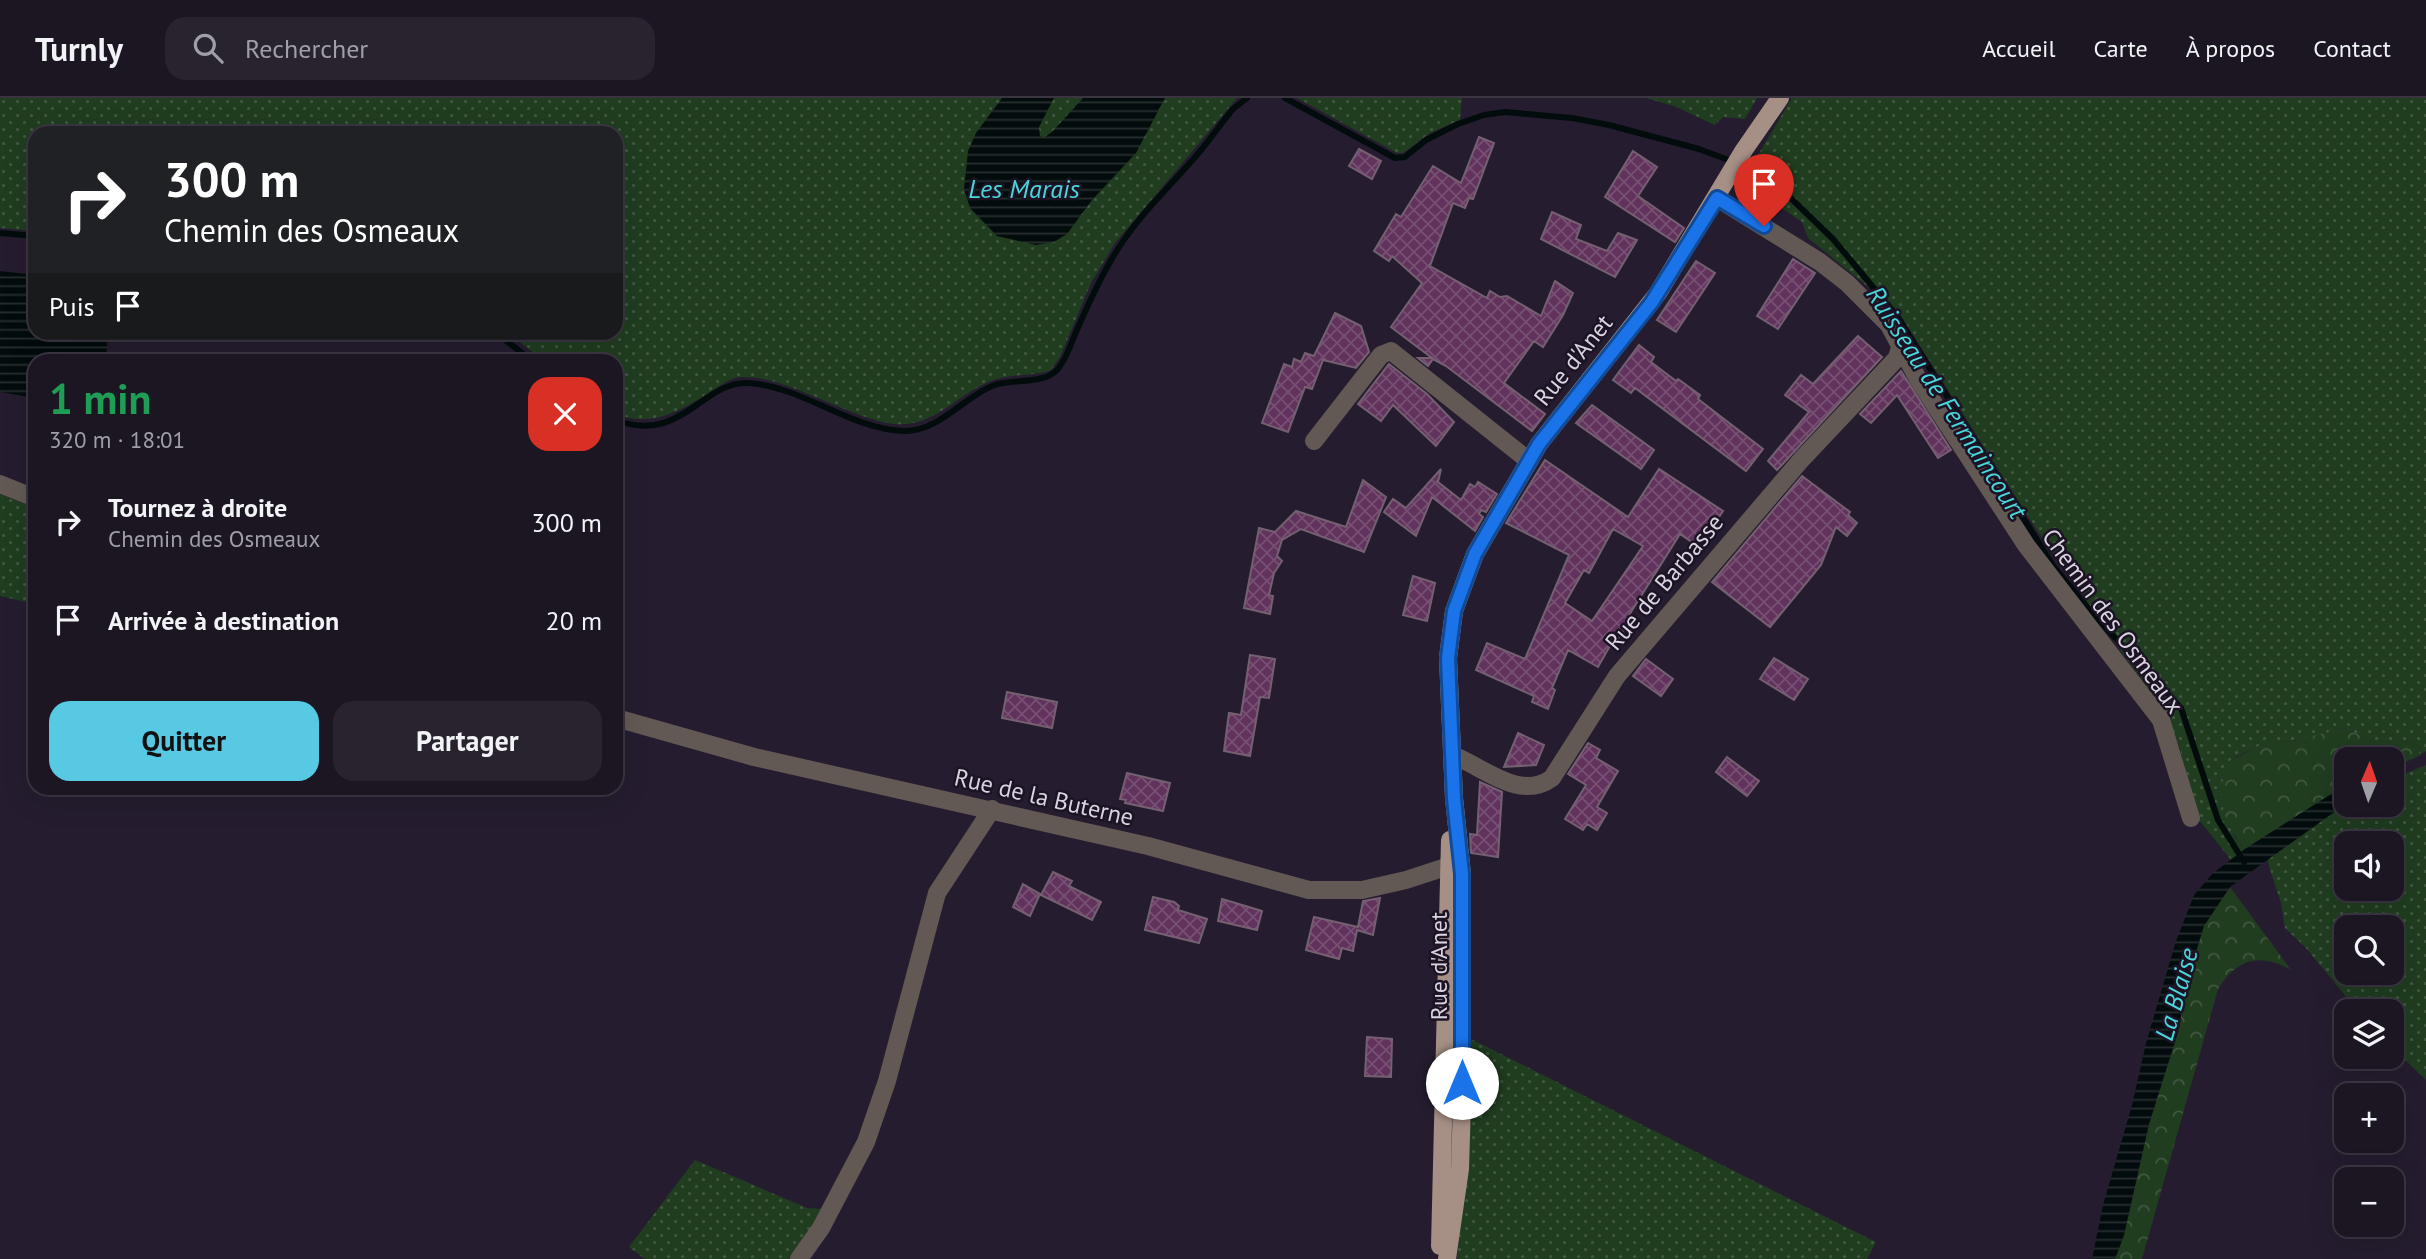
<!DOCTYPE html>
<html lang="fr">
<meta charset="utf-8">
<style>
:root{--surface:#1c1623;--page:#292330;--text:#f1f3f6;--muted:#a09fa6;--line:#3a3541;--accent:#58c9e3}
body{margin:0;font-family:"PT Sans",sans-serif;background:var(--page);color:var(--text);height:100vh;display:flex;flex-direction:column;font-size:26px;white-space:nowrap}
*{box-sizing:border-box;margin:0}
p{font-size:23px;color:var(--muted)}
.icon{flex:none;width:38px;height:38px;fill:none;stroke:currentColor;stroke-width:2;stroke-linecap:round;stroke-linejoin:round}
.map{position:relative;flex:1;overflow:hidden}
.details{position:absolute;left:28px;top:256px;width:595px;height:441px;display:flex;flex-direction:column;background:var(--surface);border-radius:21px;box-shadow:0 7px 28px #0002,0 0 0 2px var(--line)}
.details>*{flex:none}
.guide{position:absolute;left:28px;top:28px;width:595px;height:214px;border-radius:21px;box-shadow:0 7px 28px #0002,0 0 0 2px var(--line);background:#202124;color:#fff;overflow:hidden}
.needle{width:46px;rotate:2deg}
.buttons{position:absolute;left:2334px;top:649px;display:grid;gap:14px}
.buttons a{display:grid;place-items:center;width:70px;height:70px;border-radius:14px;background:var(--surface);box-shadow:0 7px 28px #0002,0 0 0 2px var(--line);font-size:35px}
.pin{position:absolute;display:grid;place-items:center;width:60px;height:60px;color:#fff;margin:-72px -30px;border-radius:50% 50% 50% 0;rotate:-45deg;box-shadow:0 0 7px #0007}
.pin .icon{rotate:45deg}
.me{position:absolute;width:77px;margin:-38px;rotate:0deg;stroke-linejoin:round;filter:drop-shadow(0 0 5px #0008)}
.turn{display:flex;align-items:center;gap:24px;height:147px;padding:0 21px;font-size:32px}
.turn .icon{width:91px;height:91px;stroke-width:2.5}
.turn b{display:block;font-size:49px;line-height:60px}
.then{display:flex;align-items:center;height:66px;padding:0 21px;background:#0003;gap:14px;font-size:26px}
.round{display:grid;place-items:center;flex:none;width:74px;height:74px;border-radius:21px;background:var(--page)}
.headline{display:flex;align-items:center;justify-content:space-between;height:119px;padding:0 21px}
h1{font-size:42px;font-weight:700;line-height:52px;color:#1e9e55}
.primary-button{display:flex;gap:14px;margin-top:auto;padding:14px 21px}
.primary-button a{flex:1;height:80px;border-radius:21px;background:var(--accent);color:#111;font-size:28px;font-weight:700;line-height:80px;text-align:center}
.primary-button a+a{background:var(--page);color:var(--text)}
ul{padding:0;list-style:none}
li{display:flex;align-items:center;gap:21px;height:98px;padding:0 21px}
li div{flex:1}
li b{display:block;font-size:26px}
li em{font-style:normal}
header{display:flex;align-items:center;gap:42px;box-sizing:border-box;height:98px;padding:0 35px;background:var(--surface);border-bottom:2px solid var(--line)}
header strong{font-size:33px}
nav{display:flex;gap:38px;margin-inline-start:auto;font-size:24px}
.search{width:490px;height:63px;background:var(--page);display:flex;align-items:center;gap:18px;box-sizing:border-box;padding:0 24px;border-radius:21px;color:var(--muted);font-size:26px}
.map>svg:first-child{display:block}
.grass{fill:url(#grass-dots);fill-rule:evenodd}
.forest{fill:url(#forest-crowns)}
.water{fill:url(#water-rules)}
.lines{fill:none;stroke-linecap:round;stroke-linejoin:round}
.stream{stroke:#030c0d;stroke-width:6}
.building{fill:url(#building-cross-hatch);stroke:#746071;stroke-width:2;fill-rule:evenodd}
.minor{stroke:#635954;stroke-width:18}
.major{stroke:#a69086;stroke-width:18}
.route-casing{stroke:#114b97;stroke-width:18}
.route{stroke:#1a73e8;stroke-width:12}
.labels{text-anchor:middle;dominant-baseline:central;stroke-width:5;stroke-linejoin:round;paint-order:stroke}
.street-label{font-size:24px;fill:#d9d4e0;stroke:#1c1425}
.water-label{font-size:26px;font-style:italic;fill:#49d7db;stroke:#1c1425}
</style>
<header>
<strong>Turnly</strong>
<div class="search"><svg class="icon" aria-label="search" viewBox="0 0 24 24"><circle cx="10" cy="10" r="6"/><path d="M15 15l6 6"/></svg>Rechercher</div>
<nav><a>Accueil</a><a>Carte</a><a>À propos</a><a>Contact</a></nav>
</header>
<div class="map">
<svg width="2426" height="1161" viewBox="0 0 2426 1161">
<defs>
<pattern id="grass-dots" width="8" height="8" patternUnits="userSpaceOnUse" patternTransform="scale(1.75)"><rect width="8" height="8" fill="#203d20"/><path d="M2 2h.1M6 6h.1" fill="none" stroke="#405840" stroke-width="1.8" stroke-linecap="round"/></pattern>
<pattern id="forest-crowns" width="20" height="18" patternUnits="userSpaceOnUse" patternTransform="scale(1.75)"><rect width="20" height="18" fill="#203d20"/><path d="M2 6a3 3 0 1 1 6 0M12 15a3 3 0 1 1 6 0" fill="none" stroke="#405840"/></pattern>
<pattern id="water-rules" width="6" height="5" patternUnits="userSpaceOnUse" patternTransform="scale(1.75)"><rect width="6" height="5" fill="#030c0d"/><path d="M0 2.5h6" fill="none" stroke="#272e30"/></pattern>
<pattern id="building-cross-hatch" width="8" height="8" patternUnits="userSpaceOnUse" patternTransform="scale(1.75)"><rect width="8" height="8" fill="#61335c"/><path d="M0 0l8 8M0 8l8-8" fill="none" stroke="#775073"/></pattern>
</defs>
<rect width="100%" height="100%" fill="#251d2f"/>
<!-- grass -->
<path class="grass" d="M0,0H1237L1115,145L1091,185L1060,259L1051,272C1033,279 1013,275 994,282C958,294 936,330 894,326C848,320 785,277 742,279C732,279 722,286 714,292C682,311 654,331 616,316V262H543L508,235L616,234V35H35V133L0,130Z
M1297,0H1462L1460,22L1430,35L1403,55H1397Z
M1646,0H1757L1745,21L1723,19L1715,27L1674,8Z
M1792,0H2426V653L2419,658L2418,648L2412,644L2400,643L2374,644L2345,630C2337,631 2332,634 2324,636C2288,647 2264,640 2230,663L2234,738L2245,751L2232,763L2199,722L2180,651L2168,621L2036,431L1898,213L1808,140L1802,124L1776,106L1766,111L1739,89Z
M0,396L35,410V506L0,498Z
M2426,667V982L2392,949V914L2358,913L2306,850L2285,830L2281,805L2268,765V758L2347,705L2392,707V681ZM2347,746H2392V791H2347ZM2347,830H2392V875H2347Z
M1469,940L1876,1144L1867,1161H1457L1468,1045Z
M695,1062L807,1110L818,1111L827,1108L792,1161H645L629,1149Z"/>
<!-- forest -->
<path class="forest" d="M2345,630L2374,644L2400,643L2412,644L2418,648L2419,658L2392,670V662H2347V686L2245,751C2223,726 2213,694 2230,663L2262,646L2292,643Z
M2230,789L2291,872C2260,854 2236,861 2218,891L2142,1161H2115L2124,1137L2149,1026L2179,931L2185,890L2203,828Z"/>
<!-- water -->
<path class="water" d="M1002,0H1054L1039,29L1040,38L1043,40L1052,34L1083,0H1165L1136,55L1092,102L1067,136L1054,144L1036,147L997,138L970,110L964,91L968,53L976,35Z
M0,173L35,177V234L108,235L106,262H35V300L0,294Z
M2347,686V705L2230,789L2204,828L2185,890L2179,931L2149,1026L2124,1137L2115,1161H2092L2103,1107L2132,1007L2146,945L2176,843L2194,797L2213,775L2245,751Z"/>
<g class="lines">
<!-- stream -->
<path class="stream" d="M1285,0L1395,60L1405,59L1426,42L1458,26L1484,17L1505,14L1572,20L1609,27L1699,51L1753,71L1776,86L1833,141L1897,218L2054,469L2093,516L2181,610L2218,722L2244,764
M0,135L35,138
M495,234L531,262
M616,322C681,347 702,283 748,285C802,288 849,331 904,333C938,334 963,300 992,288C1011,280 1043,287 1057,272C1066,262 1071,246 1076,234C1088,207 1100,179 1116,154C1139,116 1173,86 1201,52C1212,39 1222,24 1233,11L1247,0"/>
</g>
<!-- building -->
<path class="building" d="M1479,39L1494,45L1473,101L1469,100L1465,110L1453,105L1430,168L1487,200L1490,193L1500,199L1507,198L1541,218L1555,183L1573,195L1563,217L1543,249L1534,243L1504,285L1545,316L1532,333L1446,268L1433,261L1428,268L1418,260H1432L1391,229L1422,185L1392,158L1389,163L1374,153L1396,116L1401,119L1433,68L1461,85Z
M1359,51L1381,63L1372,81L1349,68Z
M1633,53L1657,69L1638,98L1684,130L1675,144L1605,99Z
M1552,114L1581,127L1576,141L1607,153L1618,135L1637,142L1615,179L1541,141Z
M1793,161L1815,175L1778,231L1757,218Z
M1696,163L1715,175L1676,234L1657,222Z
M1335,215L1361,228L1369,254L1356,270L1323,262L1312,291L1305,289L1288,334L1262,325L1284,266L1292,269L1294,261L1301,264L1305,255L1314,258Z
M1858,238L1882,259L1777,372L1768,363L1809,314L1785,297L1801,277L1813,286Z
M1639,247L1654,259L1651,264L1676,283L1678,281L1700,297L1698,301L1763,351L1746,373L1635,290L1631,295L1613,282Z
M1389,266L1427,296L1454,324L1436,348L1393,307L1381,323L1358,306Z
M1901,273L1951,352L1938,360L1897,297L1871,325L1860,316Z
M1592,307L1654,352L1641,371L1576,325Z
M1545,362L1628,419L1659,371L1723,413L1699,449L1680,436L1626,522L1629,524L1618,541L1615,539L1598,569L1568,552L1552,590L1555,592L1548,611L1532,604L1534,598L1476,572L1487,545L1525,561L1569,457L1506,425ZM1613,431L1643,448L1592,523L1565,505L1584,472L1589,475Z
M1441,371L1438,384L1461,402L1470,386L1475,389L1478,384L1497,396L1486,414L1481,412L1479,416L1483,419L1475,433L1432,399L1416,438L1384,414L1393,401L1406,410Z
M1802,378L1850,414L1848,417L1857,425L1847,438L1836,429L1821,467L1770,529L1712,484Z
M1363,382L1386,399L1364,454L1301,431L1282,442L1277,458L1282,463L1274,475L1269,497L1273,498L1270,516L1244,510L1259,430L1275,434L1296,413L1346,429Z
M1413,478L1435,485L1427,523L1403,517Z
M1250,557L1275,561L1269,600L1260,599L1250,658L1224,653L1229,615L1241,617Z
M1774,560L1808,581L1794,602L1760,581Z
M1646,561L1673,581L1661,598L1633,578Z
M1007,594L1057,604L1052,630L1002,620Z
M1518,635L1544,647L1536,667L1504,669Z
M1588,645L1600,652L1596,660L1618,673L1597,709L1607,715L1597,732L1587,726L1583,732L1565,721L1586,687L1568,676Z
M1727,659L1759,683L1747,698L1716,674Z
M1127,675L1170,685L1163,713L1125,705L1126,702L1120,701Z
M1480,684L1502,694L1498,759L1471,755L1470,736L1477,737Z
M1053,774L1072,783L1069,788L1101,804L1092,822L1041,797Z
M1023,786L1040,796L1030,818L1013,809Z
M1153,799L1174,804L1179,808L1178,812L1207,821L1199,845L1145,832Z
M1380,800L1373,837L1357,832L1353,853L1342,850L1339,861L1306,852L1314,819L1358,829L1363,803Z
M1222,801L1262,813L1257,832L1218,823Z
M1367,939L1392,941L1391,979L1365,978Z"/>
<g class="lines">
<!-- minor -->
<path class="minor" d="M1717,100L1820,164L1847,185L1889,227L1918,281L2026,447L2161,622L2191,720
M1314,343L1381,257L1391,253L1529,363
M0,386L35,400
M616,620L754,659L1148,748L1309,792H1362L1406,782L1461,764
M1452,657C1483,668 1519,704 1552,680L1617,578L1801,362L1897,260L1900,249
M799,1161L821,1130L866,1044L887,983L937,795L992,711"/>
<!-- major -->
<path class="major" d="M1440,1148L1450,742
M1447,1161L1460,1071L1462,1004V776L1454,700L1448,560L1454,513L1475,456L1539,346L1658,195L1744,52L1780,0"/>
</g>
<g class="lines">
<defs>
<path id="route" d="M1462,985V776L1454,701L1448,560L1454,513L1475,456L1539,346L1652,204L1717,100L1764,128"/>
</defs>
<!-- route casing -->
<use href="#route" class="route-casing"/>
<!-- route -->
<use href="#route" class="route"/>
</g>
<g class="labels">
<!-- street labels -->
<g class="street-label">
<text transform="translate(1573 262) rotate(-51)">Rue d'Anet</text>
<text transform="translate(1664 484) rotate(-50)">Rue de Barbasse</text>
<text transform="translate(2113 523) rotate(54)">Chemin des Osmeaux</text>
<text transform="translate(1044 699) rotate(13)">Rue de la Buterne</text>
<text transform="translate(1438 868) rotate(-90)">Rue d'Anet</text>
</g>
<!-- water labels -->
<g class="water-label">
<text x="1024" y="90">Les Marais</text>
<text transform="translate(1947 304) rotate(57)">Ruisseau de Fermaincourt</text>
<text transform="translate(2176 896) rotate(-74)">La Blaise</text>
</g>
</g>
</svg>
<div class="buttons">
<a><svg class="needle" viewBox="-14 -14 28 28"><path d="M0-13l5 13h-10z" fill="#e53935"/><path d="M0 13l5-13h-10z" fill="#a09fa6"/></svg></a>
<a><svg class="icon" aria-label="sound" viewBox="0 0 24 24"><path d="M4 9h4l5-4v14l-5-4H4zM17 9q2 3 0 6"/></svg></a>
<a><svg class="icon" aria-label="search" viewBox="0 0 24 24"><circle cx="10" cy="10" r="6"/><path d="M15 15l6 6"/></svg></a>
<a><svg class="icon" aria-label="layers" viewBox="0 0 24 24"><path d="M12 4l9 5-9 5-9-5zM3 14l9 5 9-5"/></svg></a>
<a>+</a>
<a>−</a>
</div>
<div class="pin" style="left:1764px;top:128px;background:#d93025"><svg class="icon" aria-label="arrive" viewBox="0 0 24 24"><path d="M6 21V4h12l-3 4 3 4H6"/></svg></div>
<svg class="me" style="left:1462px;top:985px" viewBox="-20 -20 40 40"><circle r="19" fill="#fff"/><path d="M0-13L10 11 0 6-10 11z" fill="#1a73e8"/></svg>
<div class="guide">
<div class="turn"><svg class="icon" aria-label="right" viewBox="0 0 24 24"><path d="M7 20v-9h11M14 6l5 5-5 5"/></svg><div><b>300 m</b>Chemin des Osmeaux</div></div>
<div class="then">Puis<svg class="icon" aria-label="arrive" viewBox="0 0 24 24"><path d="M6 21V4h12l-3 4 3 4H6"/></svg></div>
</div>
<section class="details">
<div class="headline"><div><h1>1 min</h1><p>320 m · 18:01</p></div><a class="round" style="background:#d93025;color:#fff"><svg class="icon" aria-label="close" viewBox="0 0 24 24"><path d="M6 6l12 12M18 6L6 18"/></svg></a></div>
<ul>
<li><svg class="icon" aria-label="right" viewBox="0 0 24 24"><path d="M7 20v-9h11M14 6l5 5-5 5"/></svg><div><b>Tournez à droite</b><p>Chemin des Osmeaux</p></div><em>300 m</em></li>
<li><svg class="icon" aria-label="arrive" viewBox="0 0 24 24"><path d="M6 21V4h12l-3 4 3 4H6"/></svg><div><b>Arrivée à destination</b></div><em>20 m</em></li>
</ul>
<div class="primary-button"><a>Quitter</a><a>Partager</a></div>
</section>
</div>
